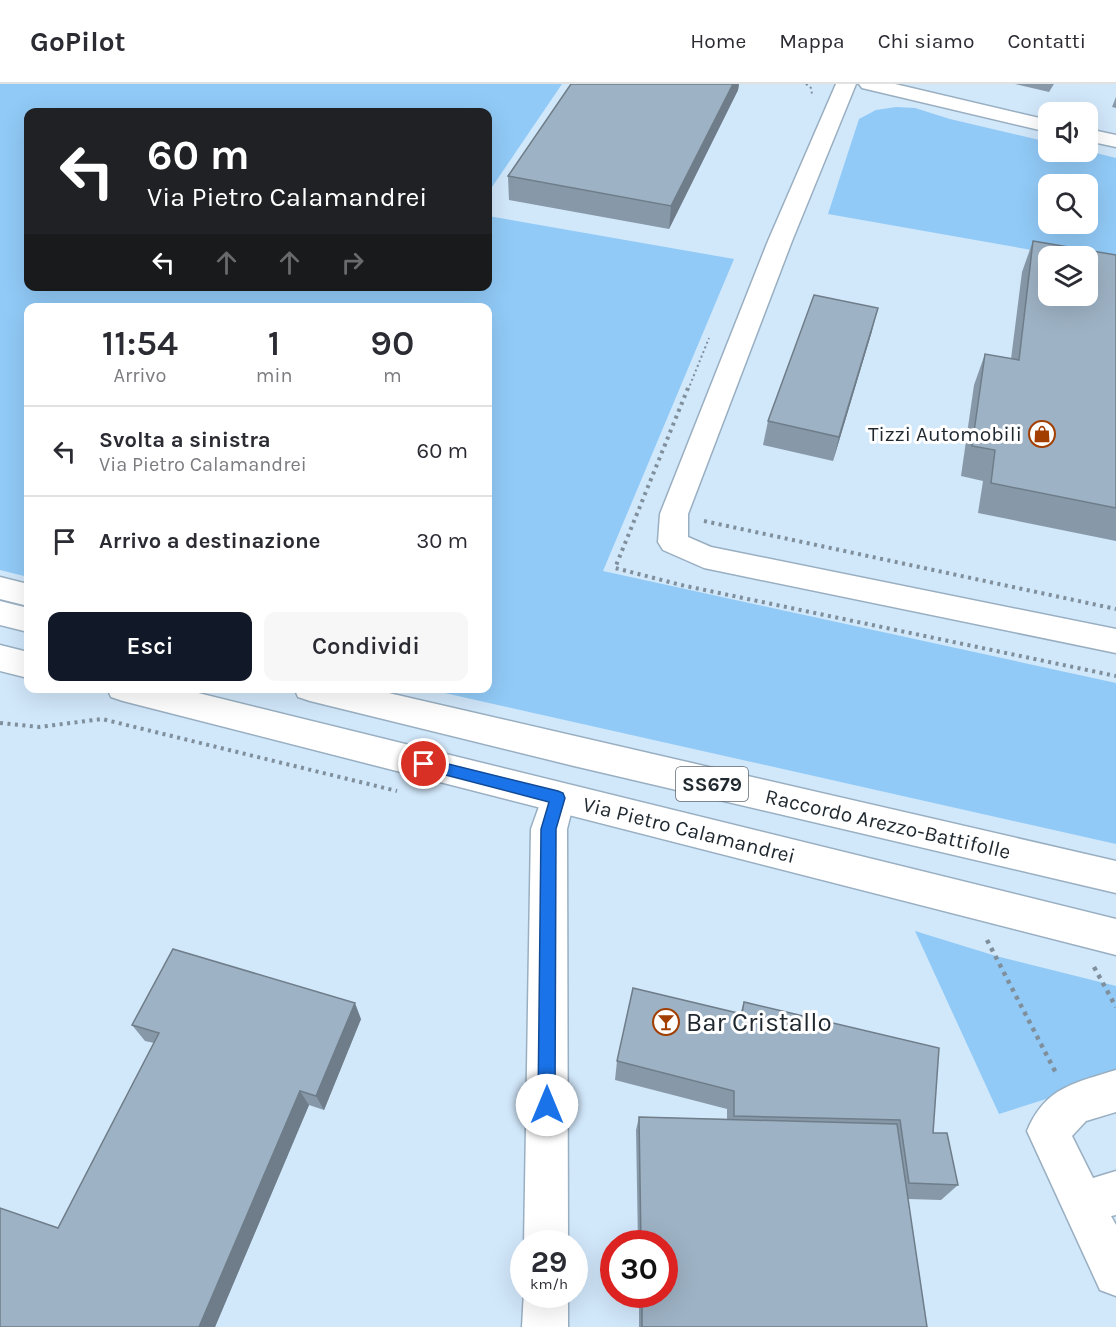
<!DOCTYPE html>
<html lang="it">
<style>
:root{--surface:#fff;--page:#f7f7f7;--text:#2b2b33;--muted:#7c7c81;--line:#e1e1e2;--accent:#111827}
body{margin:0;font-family:Karla,sans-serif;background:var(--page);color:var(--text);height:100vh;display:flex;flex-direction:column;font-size:22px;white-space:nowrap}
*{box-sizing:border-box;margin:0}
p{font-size:20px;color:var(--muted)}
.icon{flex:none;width:33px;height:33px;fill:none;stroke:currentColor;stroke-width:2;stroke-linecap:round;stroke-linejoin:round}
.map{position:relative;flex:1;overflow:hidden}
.side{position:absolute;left:24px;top:219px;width:468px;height:390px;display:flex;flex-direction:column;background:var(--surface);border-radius:12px;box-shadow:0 6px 24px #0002}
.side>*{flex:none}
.guide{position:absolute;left:24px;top:24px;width:468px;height:183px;border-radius:12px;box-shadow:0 6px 24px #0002;background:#202124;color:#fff;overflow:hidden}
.tools{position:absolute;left:1038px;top:18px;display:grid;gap:12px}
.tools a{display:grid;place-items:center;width:60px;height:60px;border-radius:12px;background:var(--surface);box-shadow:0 6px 24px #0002;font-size:30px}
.speed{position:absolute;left:510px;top:1146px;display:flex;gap:12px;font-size:30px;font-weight:700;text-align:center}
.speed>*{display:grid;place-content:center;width:78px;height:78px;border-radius:50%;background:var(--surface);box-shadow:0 6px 24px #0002;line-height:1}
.speed small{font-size:15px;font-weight:400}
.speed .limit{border:9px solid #d22;background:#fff;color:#111}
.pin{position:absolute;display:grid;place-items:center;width:51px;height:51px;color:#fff;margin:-26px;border:3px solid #fff;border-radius:50%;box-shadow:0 2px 6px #0007}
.me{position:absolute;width:66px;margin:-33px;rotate:0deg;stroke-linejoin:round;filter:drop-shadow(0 0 4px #0008)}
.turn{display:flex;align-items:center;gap:21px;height:126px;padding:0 24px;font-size:27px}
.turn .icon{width:78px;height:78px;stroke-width:2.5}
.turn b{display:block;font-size:42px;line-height:51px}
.lanes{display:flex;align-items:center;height:57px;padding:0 24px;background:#0003;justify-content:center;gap:30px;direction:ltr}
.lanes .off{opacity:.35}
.eta{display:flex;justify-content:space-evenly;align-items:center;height:102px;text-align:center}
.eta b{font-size:36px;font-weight:600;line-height:42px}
.cta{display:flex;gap:12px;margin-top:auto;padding:12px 24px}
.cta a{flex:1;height:69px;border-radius:12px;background:var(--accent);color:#fff;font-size:24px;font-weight:600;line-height:69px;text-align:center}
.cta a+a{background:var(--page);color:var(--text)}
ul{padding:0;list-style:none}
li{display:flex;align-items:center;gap:18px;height:90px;padding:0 24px;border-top:2px solid var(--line)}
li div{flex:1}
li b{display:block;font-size:22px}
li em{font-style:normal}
header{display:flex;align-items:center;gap:36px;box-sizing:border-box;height:84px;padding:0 30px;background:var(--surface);border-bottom:2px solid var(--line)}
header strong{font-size:28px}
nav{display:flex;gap:33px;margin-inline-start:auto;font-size:21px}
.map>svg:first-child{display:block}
.green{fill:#91caf7;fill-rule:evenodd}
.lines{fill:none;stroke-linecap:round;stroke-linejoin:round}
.minor-casing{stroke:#99afc1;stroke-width:3}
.major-casing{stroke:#99afc1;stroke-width:3}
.path-far2{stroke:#7f8f9c;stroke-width:2;stroke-dasharray:2 3;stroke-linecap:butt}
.path-far1{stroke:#7f8f9c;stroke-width:4;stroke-dasharray:3 4.5;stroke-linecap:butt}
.path{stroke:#7f8f9c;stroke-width:4.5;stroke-dasharray:4 5;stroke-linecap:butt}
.minor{fill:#fff;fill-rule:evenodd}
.major{fill:#fff;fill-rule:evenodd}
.wall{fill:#8799a9}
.shaded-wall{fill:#6e7d89}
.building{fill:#9db2c4;stroke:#6e7d89;stroke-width:1.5;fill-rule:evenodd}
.route{fill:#1a73e8;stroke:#114b97;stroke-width:1.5}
.labels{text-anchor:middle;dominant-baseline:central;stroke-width:6;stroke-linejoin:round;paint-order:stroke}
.shield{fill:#fff;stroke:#62686d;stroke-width:1.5}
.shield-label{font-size:20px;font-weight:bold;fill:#1f282f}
.poi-label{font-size:21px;fill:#1f282f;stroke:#fff;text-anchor:end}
.street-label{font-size:21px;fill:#1f282f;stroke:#fff}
.near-poi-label{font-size:26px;fill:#1f282f;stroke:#fff;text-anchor:start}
</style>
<header>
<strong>GoPilot</strong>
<nav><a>Home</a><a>Mappa</a><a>Chi siamo</a><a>Contatti</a></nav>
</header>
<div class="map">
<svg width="1116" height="1243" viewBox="0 0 1116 1243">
<rect width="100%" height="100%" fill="#d1e7fa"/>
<!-- green -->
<path class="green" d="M0,0H562L488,109V28H28V202H488V132L734,175L603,487L1116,599V760L427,605L488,604V224H28V493L0,486Z
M896,23L915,24L950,35L1048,58V68L1088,67L1116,74V181L1088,172H1066L828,130L859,35L876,26ZM1048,100H1088V140H1048Z
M915,847L996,872L1116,902V993L999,1030Z"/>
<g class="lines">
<defs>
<path id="minor" d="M836,0H856L792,157L688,430V453L711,463L1116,545V569L704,484L663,466L658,458L660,430L768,157Z
M859,0H895L1048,36V48L862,4Z
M1088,45L1116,51V63L1088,57Z
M0,493L28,500V522L0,515Z
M558,699L570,703L575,714L567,745L568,1160H524L531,745L546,703Z
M1116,986V1028L1086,1037L1072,1052L1093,1094L1116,1087V1131L1111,1132L1116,1141V1212L1100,1206L1027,1047C1045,1003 1075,999 1116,986Z
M524,1207V1210H568V1243H522Z"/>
<path id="major" d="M0,517L28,524V548L0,541Z
M0,561L28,568V594L0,587Z
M107,604H178L1116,835V871L123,617L111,613Z
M294,604H367L1116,777V809L574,682L310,617L298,613Z"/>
</defs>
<!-- minor casing -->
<use href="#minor" class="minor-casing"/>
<!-- major casing -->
<use href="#major" class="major-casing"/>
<!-- path-far2 -->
<path class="path-far2" d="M806,0L811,4L812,10
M688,306L709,254"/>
<!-- path-far1 -->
<path class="path-far1" d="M688,304L615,484L681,501L1116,592
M704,437L1116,525
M0,639L39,643L102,635L397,707"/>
<!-- path -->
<path class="path" d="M987,856L1057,991
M1094,883L1116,923"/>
<!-- minor -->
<use href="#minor" class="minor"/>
<!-- major -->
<use href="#major" class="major"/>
</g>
<!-- wall -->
<path class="wall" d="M571,0H739L738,6L669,145L509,116L508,92Z
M1015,0H1054L1049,8Z
M1116,13V24L1112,23Z
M1033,157L1116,171V457L978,429L983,397L961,392L974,301L985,270L1011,275L1022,188Z
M872,247L833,377L763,361L768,337Z
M744,918L933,1049L958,1101L941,1116L908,1115L927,1243H639V1210H664V1160H638L636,1046L639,1033L727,1035V1025L615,996L617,977L740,930Z
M361,935L324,1026L309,1021L215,1243H0L58,1144L154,959L145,957L132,941Z"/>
<!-- shaded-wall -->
<path class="shaded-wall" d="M733,0H739L738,6L669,145L671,122Z
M878,224L872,247L833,377L839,353Z
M355,919L361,935L324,1026L316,1012Z
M300,1007L309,1021L215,1243H199Z"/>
<!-- building -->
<path class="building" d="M571,0H733L671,122L508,92Z
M1033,157L1116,171V424L991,399L995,366L972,362L985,270L1019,276ZM1048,172H1088V212H1048Z
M814,211L878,224L839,353L768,337Z
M173,865L355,919L316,1012L300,1007L199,1243H0V1124L58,1144L159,949L132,941Z
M633,904L742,930L744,918L939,964L933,1049H947L958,1101L909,1099L900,1036L734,1032V1007L617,977Z
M639,1033L897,1040L927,1243H642V1210H664V1160H641Z"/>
<!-- route -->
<path class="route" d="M424,674L558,707L563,709L565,714L556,745L555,1021L553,1027L547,1030L541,1027L538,1021L541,745L549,718L419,684L417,680L419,676Z"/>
<!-- icons -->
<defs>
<symbol id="shop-ring" viewBox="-11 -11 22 22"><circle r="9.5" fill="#fff" stroke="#a13e00" stroke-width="1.5"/><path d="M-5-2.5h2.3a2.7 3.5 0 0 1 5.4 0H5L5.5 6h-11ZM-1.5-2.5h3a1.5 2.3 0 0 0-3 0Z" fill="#a13e00"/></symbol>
<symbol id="bar-ring" viewBox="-11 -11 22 22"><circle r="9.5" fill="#fff" stroke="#a13e00" stroke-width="1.5"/><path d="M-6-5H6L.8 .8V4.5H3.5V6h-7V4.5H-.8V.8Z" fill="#a13e00"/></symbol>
</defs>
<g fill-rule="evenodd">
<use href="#shop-ring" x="1027" y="335" width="30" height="30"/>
<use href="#bar-ring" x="651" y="923" width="30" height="30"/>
</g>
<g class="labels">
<!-- shield labels -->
<rect class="shield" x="676" y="683" width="72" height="34" rx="4.5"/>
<g class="shield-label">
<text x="712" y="700">SS679</text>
</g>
<!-- poi labels -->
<g class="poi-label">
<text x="1022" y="350">Tizzi Automobili</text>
</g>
<!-- street labels -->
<g class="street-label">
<text transform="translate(888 740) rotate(13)">Raccordo Arezzo-Battifolle</text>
<text transform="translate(689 746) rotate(14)">Via Pietro Calamandrei</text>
</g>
<!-- near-poi labels -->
<g class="near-poi-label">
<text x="686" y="938">Bar Cristallo</text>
</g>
</g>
</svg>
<div class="tools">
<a><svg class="icon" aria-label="sound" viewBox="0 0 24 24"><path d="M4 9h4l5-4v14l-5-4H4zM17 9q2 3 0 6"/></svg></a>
<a><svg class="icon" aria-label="search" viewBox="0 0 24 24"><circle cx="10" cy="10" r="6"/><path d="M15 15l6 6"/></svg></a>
<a><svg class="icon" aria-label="layers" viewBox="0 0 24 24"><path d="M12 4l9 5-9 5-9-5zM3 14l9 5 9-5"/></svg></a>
</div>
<div class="speed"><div>29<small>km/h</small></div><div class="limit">30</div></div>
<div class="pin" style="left:424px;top:680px;background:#d93025"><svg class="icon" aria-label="arrive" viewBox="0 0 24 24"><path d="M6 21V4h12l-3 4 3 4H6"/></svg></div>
<svg class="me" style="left:547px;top:1021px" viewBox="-20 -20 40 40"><circle r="19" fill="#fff"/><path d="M0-13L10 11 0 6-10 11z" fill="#1a73e8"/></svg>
<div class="guide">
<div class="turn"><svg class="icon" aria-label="left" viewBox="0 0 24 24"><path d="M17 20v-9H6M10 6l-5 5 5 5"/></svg><div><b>60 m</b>Via Pietro Calamandrei</div></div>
<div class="lanes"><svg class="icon" aria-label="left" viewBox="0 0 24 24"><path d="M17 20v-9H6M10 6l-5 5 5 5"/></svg><svg class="icon off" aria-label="ahead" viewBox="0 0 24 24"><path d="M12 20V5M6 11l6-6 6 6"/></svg><svg class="icon off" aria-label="ahead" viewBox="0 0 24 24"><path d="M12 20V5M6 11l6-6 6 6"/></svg><svg class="icon off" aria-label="right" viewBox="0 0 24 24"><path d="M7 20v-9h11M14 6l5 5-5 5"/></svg></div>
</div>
<section class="side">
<div class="eta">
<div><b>11:54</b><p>Arrivo</p></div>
<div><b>1</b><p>min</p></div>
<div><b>90</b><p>m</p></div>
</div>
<ul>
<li><svg class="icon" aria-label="left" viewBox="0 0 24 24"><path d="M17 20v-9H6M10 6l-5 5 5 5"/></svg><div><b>Svolta a sinistra</b><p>Via Pietro Calamandrei</p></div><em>60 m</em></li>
<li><svg class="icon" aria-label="arrive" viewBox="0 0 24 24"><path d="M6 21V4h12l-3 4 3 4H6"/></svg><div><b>Arrivo a destinazione</b></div><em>30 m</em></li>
</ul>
<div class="cta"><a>Esci</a><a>Condividi</a></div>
</section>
</div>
